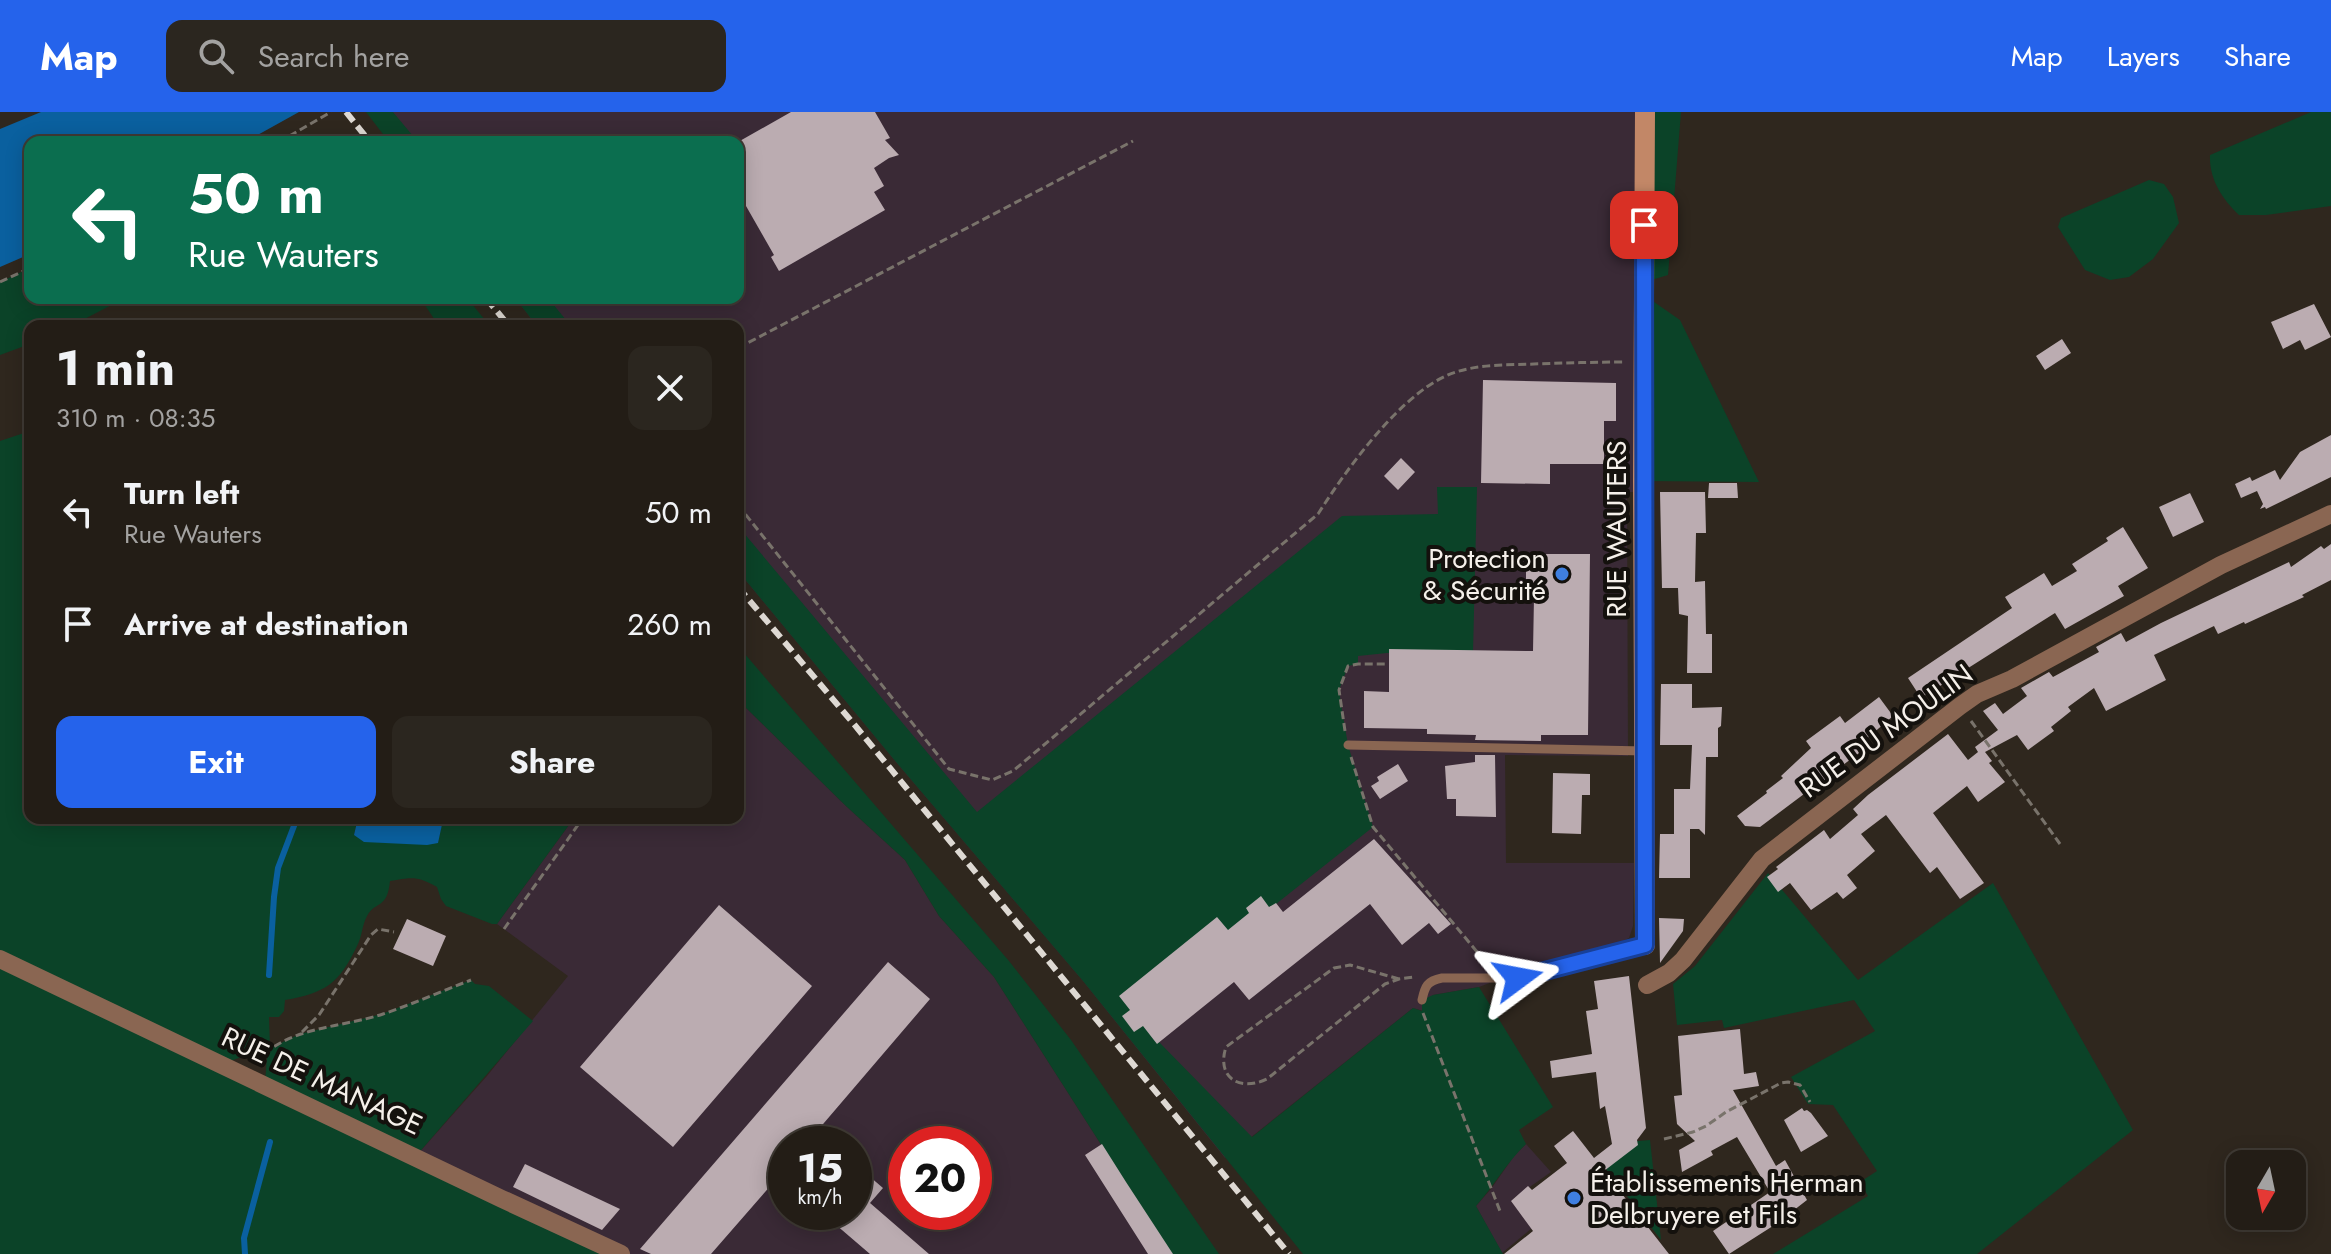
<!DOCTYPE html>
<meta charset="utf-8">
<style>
:root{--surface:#231d16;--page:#2b261f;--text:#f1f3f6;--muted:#a3a2a1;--line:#403b35;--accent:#2563eb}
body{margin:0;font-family:Jost,sans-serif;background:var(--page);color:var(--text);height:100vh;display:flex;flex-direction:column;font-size:30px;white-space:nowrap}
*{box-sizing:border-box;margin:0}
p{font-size:26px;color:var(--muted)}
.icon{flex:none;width:44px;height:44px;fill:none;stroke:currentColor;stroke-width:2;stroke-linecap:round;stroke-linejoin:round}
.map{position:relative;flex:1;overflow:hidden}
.side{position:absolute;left:24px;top:208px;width:720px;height:504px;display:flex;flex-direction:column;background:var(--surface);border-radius:16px;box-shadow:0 4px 20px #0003,0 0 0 2px var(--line)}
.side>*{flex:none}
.hud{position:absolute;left:24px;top:24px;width:720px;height:168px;border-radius:16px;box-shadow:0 4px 20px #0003,0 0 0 2px var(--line);background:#0b6e4f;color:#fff;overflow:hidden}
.needle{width:52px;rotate:189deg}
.buttons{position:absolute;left:2226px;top:1038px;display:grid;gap:16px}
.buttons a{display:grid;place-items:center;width:80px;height:80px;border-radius:16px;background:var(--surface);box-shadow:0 4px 20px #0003,0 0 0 2px var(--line);font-size:40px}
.speed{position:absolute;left:768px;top:1014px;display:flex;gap:16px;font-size:40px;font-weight:700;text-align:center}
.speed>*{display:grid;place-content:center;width:104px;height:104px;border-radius:50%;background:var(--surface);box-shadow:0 4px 20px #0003,0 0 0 2px var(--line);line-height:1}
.speed small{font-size:20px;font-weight:400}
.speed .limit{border:12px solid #d22;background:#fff;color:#111}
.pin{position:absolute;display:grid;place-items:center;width:68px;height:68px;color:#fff;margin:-34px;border-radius:16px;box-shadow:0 4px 12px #0006}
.me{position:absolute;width:88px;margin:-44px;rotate:77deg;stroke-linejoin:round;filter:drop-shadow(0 0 6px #0008)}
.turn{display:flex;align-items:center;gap:28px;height:168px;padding:0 32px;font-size:36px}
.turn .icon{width:104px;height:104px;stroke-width:2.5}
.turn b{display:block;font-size:56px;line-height:68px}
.round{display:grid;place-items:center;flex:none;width:84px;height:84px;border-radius:16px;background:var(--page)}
.head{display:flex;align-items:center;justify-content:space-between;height:136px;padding:0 32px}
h1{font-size:48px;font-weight:700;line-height:60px}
.button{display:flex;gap:16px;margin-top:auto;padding:16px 32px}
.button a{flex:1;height:92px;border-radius:16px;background:var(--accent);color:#fff;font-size:32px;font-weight:700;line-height:92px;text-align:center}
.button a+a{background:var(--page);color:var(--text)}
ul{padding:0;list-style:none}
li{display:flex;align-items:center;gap:24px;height:112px;padding:0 32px}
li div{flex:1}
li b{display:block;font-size:30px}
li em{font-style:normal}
header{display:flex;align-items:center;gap:48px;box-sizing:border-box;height:112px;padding:0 40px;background:var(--accent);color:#fff}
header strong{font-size:38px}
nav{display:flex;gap:44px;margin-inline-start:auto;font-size:28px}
.search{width:560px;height:72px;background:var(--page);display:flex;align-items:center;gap:20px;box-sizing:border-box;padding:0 28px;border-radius:16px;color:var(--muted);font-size:30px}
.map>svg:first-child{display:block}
.industrial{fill:#3a2a36;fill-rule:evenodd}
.green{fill:#0b4328;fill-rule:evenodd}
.water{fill:#0a609f}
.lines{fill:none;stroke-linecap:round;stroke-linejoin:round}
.stream{stroke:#0a609f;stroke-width:6}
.building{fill:#bbacb1}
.path{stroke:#79736b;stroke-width:3;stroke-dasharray:8 4;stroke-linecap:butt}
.lane{stroke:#8a6652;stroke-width:9}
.street{stroke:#8a6652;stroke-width:18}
.secondary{stroke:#c28767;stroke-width:20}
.rail{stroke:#ded9d3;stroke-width:6;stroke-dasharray:12 6;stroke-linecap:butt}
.route-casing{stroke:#184099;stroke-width:20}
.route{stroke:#2563eb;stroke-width:14}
.shop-dot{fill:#3f7fe0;stroke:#14110d;stroke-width:3}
.labels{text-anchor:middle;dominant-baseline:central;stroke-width:8;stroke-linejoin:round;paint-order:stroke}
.street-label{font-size:28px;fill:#f5f0ea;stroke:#14110d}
.poi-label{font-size:28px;fill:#f5f0ea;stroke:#14110d;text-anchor:end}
</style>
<header>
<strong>Map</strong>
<div class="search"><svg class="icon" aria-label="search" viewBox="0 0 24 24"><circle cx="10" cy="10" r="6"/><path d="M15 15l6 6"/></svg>Search here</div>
<nav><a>Map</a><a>Layers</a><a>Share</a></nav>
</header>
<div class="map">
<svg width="2331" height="1142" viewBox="0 0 2331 1142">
<rect width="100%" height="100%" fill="#2f271e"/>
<!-- industrial -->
<path class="industrial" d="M383,0H1645L1643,380H1627L1628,644L1505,643L1506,751H1634L1633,814L1629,826L1604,838L1516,861L1479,875L1433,883L1423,899L1413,896L1225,1046L1083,869L896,650L738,459V214H537L515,186H738V30H389Z
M738,588L846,694L905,748L939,804L994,865L1171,1142H621L416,1044L487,964L568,864L497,812L574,706H738ZM786,1032H854V1100H786ZM906,1032H974V1100H906Z
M1526,1032L1551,1060L1514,1086L1532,1116L1502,1141L1476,1094L1491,1077L1514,1044Z"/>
<!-- green -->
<path class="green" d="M366,0H393L418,30H389Z
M1645,0H1681L1668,163L1645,170Z
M2311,0H2331V94L2266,103H2239C2222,87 2209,67 2210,43Z
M2149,68L2164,72L2173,85L2179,111L2153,147L2129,165L2110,168L2085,158L2058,115L2061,106Z
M30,156V186H125L71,214H30V232L0,243V170Z
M1644,183L1680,208L1759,370L1643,369Z
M420,186H467L490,214H439Z
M515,186H548L571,214H537Z
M30,319V706H358L354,723L438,730L443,706H574L497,812H492L446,794L441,787L437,775C418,764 412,765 390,769C387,798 376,788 367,804C362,813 362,825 357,834C339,872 325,881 285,888L284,899L279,905H269L270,936L300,922L382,902L471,868L475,872L489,874L533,909L416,1044L621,1142H0V329ZM261,938L267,943L265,972L222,952Z
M1437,375H1477L1473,541H1387L1358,544V552L1348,554L1339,578L1341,592L1348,633L1373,715L1233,826L1122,885L1160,931L1252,1025L1413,896L1422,899V888L1433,883L1479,875L1553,995L1519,1018L1526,1032C1507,1050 1494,1074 1476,1094L1503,1142H1303L1083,869L896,650L738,459V414L977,700L1342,404L1438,402Z
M738,534L1009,849L1071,928L1219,1142H1171L994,865L939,804L905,748L846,694L738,588Z
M1768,761L1858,868L1993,771L2133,1018L1977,1142H1773L1868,1084L1860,1070L1877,1059L1833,993L1808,992L1791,965L1875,919L1854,888L1724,916L1722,908L1677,913L1673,872L1695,854Z
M1650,1028L1661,1128L1606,1057L1627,1030Z"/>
<!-- water -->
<path class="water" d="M41,0H299L245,30H30V142L0,155V17Z
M358,706L390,708L415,712L420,706H443V708L438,731L427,733L364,730L354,723Z"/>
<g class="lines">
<!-- stream -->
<path class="stream" d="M269,863L274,785L278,756L297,706
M245,1142L244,1126L270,1030"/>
</g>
<!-- building -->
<path class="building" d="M791,0H875L890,26L885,28L899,43L889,46L874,56L884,74L874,80L885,98L779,159L771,145L774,143L738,80V30Z
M2314,192L2331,225L2305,238L2300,228L2283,237L2271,210Z
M2062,227L2071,241L2045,258L2036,244Z
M1483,268L1616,271V309H1604V352H1550V372L1481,371Z
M2331,323V365L2266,397L2265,395L2260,397L2263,392L2257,379L2241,386L2235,372L2250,365L2252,369L2275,358L2280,368L2300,340Z
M1401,346L1415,360L1398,378L1384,364Z
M1709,371H1737L1738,386H1708Z
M1660,380H1705L1706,421H1696L1695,470L1705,469L1706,522H1712V561H1687L1688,504L1679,502L1678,476H1662Z
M2190,381L2204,410L2173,425L2159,395Z
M2123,415L2148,456L2118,474L2124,484L2065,517L2055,501L1921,586L1908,566L2012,496L2005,485L2044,461L2052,474L2077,459L2072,452L2108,429L2106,426Z
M2331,432V468L2302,483L2304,485L2245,512L2244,510L2218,522L2214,514L2154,543L2166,568L2106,599L2094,576L2068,595L2071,599L2051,615L2054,619L2028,638L2017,623L1985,640L1992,649L1989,651L2005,670L1978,690L1967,674L1933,701L1984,771L1960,787L1937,755L1930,761L1886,703L1861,722L1875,739L1847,763L1857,776L1843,787L1837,780L1811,798L1790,771L1778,780L1767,765L1778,757L1776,755L1824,718L1830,727L1858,703L1853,697L1868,683L1948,622L1968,648L1978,640L1975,635L1998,618L1983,599L1995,591L2003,602L2027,584L2021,576L2049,560L2053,565L2099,540L2096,535L2121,521L2126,530L2161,511L2289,450L2291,455L2321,434L2324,437Z
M1534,442H1590L1588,623H1541V629L1475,628L1476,623L1427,622V617L1364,616V579L1389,580V537L1533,539L1534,485H1526V451H1534Z
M1661,572H1692V596L1722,595L1721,614L1718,616V645H1706L1705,723L1699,717H1690V766H1659L1660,722H1674V677H1690L1692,633H1660Z
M1879,585L1893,604L1856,636L1859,641L1839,656L1841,658L1818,676L1816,673L1760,715L1745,714L1737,704L1767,681L1766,679L1783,666L1781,664L1811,636L1806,629L1840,604L1845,611Z
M1475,643H1495L1496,705L1456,704V687H1447L1445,654L1475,650Z
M1398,652L1408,669L1380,687L1371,674L1379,669L1377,665Z
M1553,661L1590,662V683H1582L1581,722L1552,721Z
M1374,727L1451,812L1438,822L1429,811L1402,833L1370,792L1249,888L1234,870L1157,932L1143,914L1134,920L1122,904L1130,898L1119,884L1217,805L1228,818L1249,801L1246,796L1261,784L1269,795L1276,791L1283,800Z
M719,793L812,874L673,1035L580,955Z
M1659,806L1684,807L1683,819L1660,851Z
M407,807L446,824L433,854L393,837Z
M888,850L930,887L806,1032H786V1056L711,1142H651L640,1137Z
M1629,864L1646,1016L1637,1028L1638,1033L1604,1059L1669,1142H1504L1533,1119L1511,1089L1528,1074L1532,1078L1567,1051L1554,1034L1573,1019L1594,1046L1612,1032L1605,994L1600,997L1596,960L1552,966L1550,949L1592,942L1586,899L1598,897L1594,869Z
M1740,917L1744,962L1756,960L1759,974L1733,978L1776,1054L1785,1048L1807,1088L1776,1112L1729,1142L1713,1119L1770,1080L1737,1025L1711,1039L1713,1043L1682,1060L1679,1038L1695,1029L1677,1012L1674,984L1682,983L1678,924Z
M1802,996L1804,999L1807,998L1811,1001L1828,1024L1801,1040L1784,1008Z
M1102,1032L1126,1070L1173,1142H1148L1085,1043Z
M525,1052L586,1081L620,1097L602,1118L513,1075Z
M862,1058L883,1076L870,1091L929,1142H870L821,1100H854V1066Z"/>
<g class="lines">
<!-- path -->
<path class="path" d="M279,30L331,0
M0,170L30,156
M738,236L1133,29
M738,393L949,657L992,668L1013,659L1318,402C1346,358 1404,276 1456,260C1481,252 1508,253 1534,252C1565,251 1595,250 1626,250
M1971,609L2060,732
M1345,619L1339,578L1348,554L1358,552H1387
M1351,645L1373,715L1488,853
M504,817L583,706
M1399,867L1350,853L1334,856L1226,935C1216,966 1240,980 1267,967L1385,872L1399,867L1414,865
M1423,901L1500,1099
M302,920L319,903L371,823L378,817L394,820
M256,950C288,914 341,916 383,902C413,892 442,879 471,868
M1664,1027L1693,1020L1706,1014L1726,1000L1781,971L1788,970L1800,973L1810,990"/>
<!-- lane -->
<path class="lane" d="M1348,633L1645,639
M1422,888C1425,874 1427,869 1442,866H1518L1645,833"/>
<!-- street -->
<path class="street" d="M0,847L502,1087L621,1142
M1647,873L1669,861L1683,848L1762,747L1960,594L1977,582L2012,567L2221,453L2331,402"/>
<!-- secondary -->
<path class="secondary" d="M1645,833L1643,369L1645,0"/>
<!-- rail -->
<path class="rail" d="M346,0L370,30
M486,186L509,214
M738,475L853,611L1289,1142"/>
</g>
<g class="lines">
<defs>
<path id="route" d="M1518,866L1645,833L1644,113"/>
</defs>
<!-- route casing -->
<use href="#route" class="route-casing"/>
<!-- route -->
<use href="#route" class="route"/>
</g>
<!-- markers -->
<g class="shop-dot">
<circle cx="1562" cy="462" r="8"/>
<circle cx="1574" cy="1086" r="8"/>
</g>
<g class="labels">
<!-- street labels -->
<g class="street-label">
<text transform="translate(1616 417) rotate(-90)">RUE WAUTERS</text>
<text transform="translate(1886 619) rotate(-36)">RUE DU MOULIN</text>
<text transform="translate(322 969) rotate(25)">RUE DE MANAGE</text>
</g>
<!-- poi labels -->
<g class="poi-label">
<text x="1546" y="446">Protection<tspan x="1546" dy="32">&amp; Sécurité</tspan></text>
<text x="1590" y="1070" text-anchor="start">Établissements Herman<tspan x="1590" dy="32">Delbruyere et Fils</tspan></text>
</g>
</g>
</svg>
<div class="buttons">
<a><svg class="needle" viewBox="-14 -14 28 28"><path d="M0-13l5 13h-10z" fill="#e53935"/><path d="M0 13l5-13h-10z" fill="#a3a2a1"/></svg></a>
</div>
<div class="speed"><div>15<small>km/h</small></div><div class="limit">20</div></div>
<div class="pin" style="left:1644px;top:113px;background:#d93025"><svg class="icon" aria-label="arrive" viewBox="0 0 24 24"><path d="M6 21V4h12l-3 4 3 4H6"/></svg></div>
<svg class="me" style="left:1518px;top:866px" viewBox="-20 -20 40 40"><path d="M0-17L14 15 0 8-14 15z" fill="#2563eb" stroke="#fff" stroke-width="4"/></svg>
<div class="hud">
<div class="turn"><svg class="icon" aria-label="left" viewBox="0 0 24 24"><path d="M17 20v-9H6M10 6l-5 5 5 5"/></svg><div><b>50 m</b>Rue Wauters</div></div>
</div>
<section class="side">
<div class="head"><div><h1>1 min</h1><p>310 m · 08:35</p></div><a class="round"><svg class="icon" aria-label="close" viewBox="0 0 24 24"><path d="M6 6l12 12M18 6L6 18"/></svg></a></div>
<ul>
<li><svg class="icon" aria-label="left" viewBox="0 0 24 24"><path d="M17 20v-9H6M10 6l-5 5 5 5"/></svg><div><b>Turn left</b><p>Rue Wauters</p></div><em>50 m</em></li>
<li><svg class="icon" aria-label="arrive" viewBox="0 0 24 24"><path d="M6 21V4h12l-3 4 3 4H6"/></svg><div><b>Arrive at destination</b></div><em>260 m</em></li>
</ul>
<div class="button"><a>Exit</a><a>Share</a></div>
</section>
</div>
